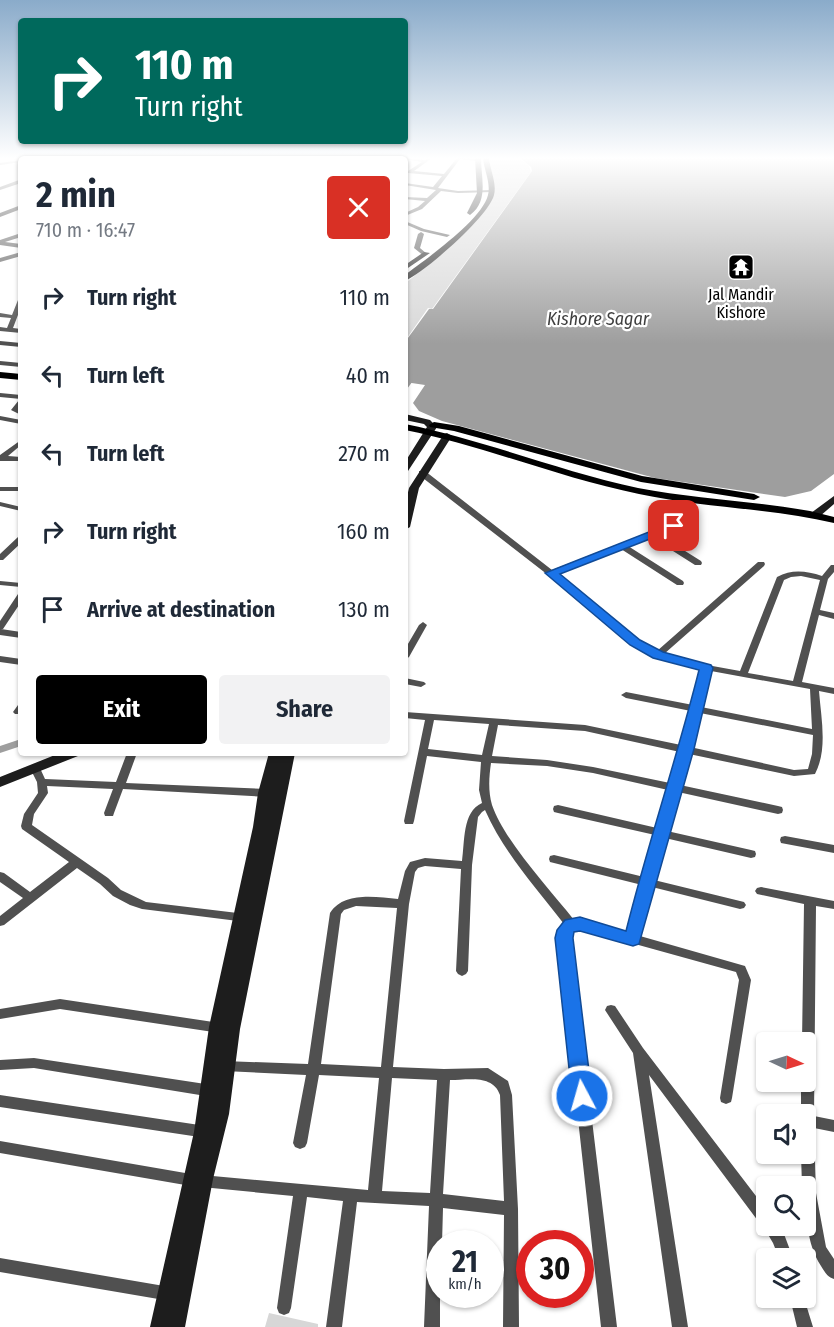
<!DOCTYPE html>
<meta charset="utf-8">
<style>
:root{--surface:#fff;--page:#f2f2f3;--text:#1f2937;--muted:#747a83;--accent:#000}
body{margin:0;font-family:"Fira Sans Condensed",sans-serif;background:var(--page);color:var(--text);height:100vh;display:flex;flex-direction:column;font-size:22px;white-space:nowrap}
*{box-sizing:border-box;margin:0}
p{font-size:20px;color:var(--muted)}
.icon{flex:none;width:33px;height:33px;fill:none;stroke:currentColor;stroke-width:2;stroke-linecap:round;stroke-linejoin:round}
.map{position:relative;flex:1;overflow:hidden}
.drawer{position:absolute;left:18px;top:156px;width:390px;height:600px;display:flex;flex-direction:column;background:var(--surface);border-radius:6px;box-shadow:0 2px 4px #0004}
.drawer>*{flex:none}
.top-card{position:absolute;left:18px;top:18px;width:390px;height:126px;border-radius:6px;box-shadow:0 2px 4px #0004;background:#00695c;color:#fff;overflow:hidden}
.needle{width:39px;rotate:94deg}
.buttons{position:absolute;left:756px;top:1032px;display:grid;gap:12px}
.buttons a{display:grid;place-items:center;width:60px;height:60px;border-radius:6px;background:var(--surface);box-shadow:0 2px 4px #0004;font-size:30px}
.speed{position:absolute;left:426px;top:1230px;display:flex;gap:12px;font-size:30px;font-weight:700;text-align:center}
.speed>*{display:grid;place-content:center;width:78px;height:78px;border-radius:50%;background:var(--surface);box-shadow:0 2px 4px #0004;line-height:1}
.speed small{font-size:15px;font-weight:400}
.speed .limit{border:9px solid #d22;background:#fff;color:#111}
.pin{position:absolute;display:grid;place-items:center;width:51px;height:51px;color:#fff;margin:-26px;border-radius:12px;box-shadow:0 3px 9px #0006}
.me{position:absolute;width:66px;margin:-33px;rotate:354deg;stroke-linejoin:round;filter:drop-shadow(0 0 4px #0008)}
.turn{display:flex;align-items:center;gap:21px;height:126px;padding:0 18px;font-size:27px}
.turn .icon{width:78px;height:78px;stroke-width:2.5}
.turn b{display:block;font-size:42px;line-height:51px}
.round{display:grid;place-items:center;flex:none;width:63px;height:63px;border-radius:6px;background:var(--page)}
.summary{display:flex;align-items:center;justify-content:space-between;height:102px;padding:0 18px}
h1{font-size:36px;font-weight:700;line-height:45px}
.button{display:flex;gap:12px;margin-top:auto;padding:12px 18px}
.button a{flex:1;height:69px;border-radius:6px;background:var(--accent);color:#fff;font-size:24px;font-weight:700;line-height:69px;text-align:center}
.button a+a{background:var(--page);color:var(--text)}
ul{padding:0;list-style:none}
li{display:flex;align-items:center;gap:18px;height:78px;padding:0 18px}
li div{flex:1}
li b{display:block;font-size:22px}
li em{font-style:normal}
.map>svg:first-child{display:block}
.green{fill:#d7d7d7}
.water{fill:#9e9e9e}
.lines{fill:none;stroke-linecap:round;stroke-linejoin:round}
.canal{fill:#9e9e9e;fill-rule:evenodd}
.street{fill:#505050;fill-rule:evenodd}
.secondary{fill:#1d1d1d;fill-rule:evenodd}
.primary{fill:#000;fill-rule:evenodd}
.route{fill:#1a73e8;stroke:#114b97;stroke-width:1.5}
.labels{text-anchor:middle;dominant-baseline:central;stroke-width:4.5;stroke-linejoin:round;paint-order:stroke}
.far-poi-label{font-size:16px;fill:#000;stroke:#fff}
.far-water-label{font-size:18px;font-style:italic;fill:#3f3f3f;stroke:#fff}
</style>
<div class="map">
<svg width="834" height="1327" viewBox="0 0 834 1327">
<rect width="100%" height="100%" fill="#fff"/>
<!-- green -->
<path class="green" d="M490,158H518L529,166L531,172L432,309L428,308L405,341V284C427,264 489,219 494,192L489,170Z
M269,1313L318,1324V1327H265Z"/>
<!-- water -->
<path class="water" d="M520,158H834V474L811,491L785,497L655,478L442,421L419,411L413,403L425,385L405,382V342L429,309H433L532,171L531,167Z"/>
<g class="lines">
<!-- canal -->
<path class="canal" d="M413,373L418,374L407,389L405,390V383Z
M21,739V746L0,753V746Z"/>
<!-- street -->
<path class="street" d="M65,158H73L74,159H66Z
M141,158H149L150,159H142Z
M191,158H195V159H191Z
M339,158H348L349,159H340Z
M401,158L425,160L432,158L414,171L444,174L457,158L480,159L478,161L460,159L438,188L458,191L492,190L494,191L492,192L458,193L441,191L422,209L405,216V213L418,207L425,201L405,199V197L427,198L436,190L405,185V183L433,187L442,176L408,173V171L422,162Z
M21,160V162L0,165V163Z
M19,180H21V183L0,190V187Z
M405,221L424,229L450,235L447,237L421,231L405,224Z
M421,232L424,234L420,248L427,254L424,256L414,248L418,234Z
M21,233V237L5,242L21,244V248L0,245V240Z
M21,252V256L0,262V258Z
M21,298V307L13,328L21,329V333L0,331V327L7,328L11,318L0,317V313L12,315L18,300Z
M0,341L21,343V347L0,345Z
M0,361L21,363V367L0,365Z
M0,393L21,395V399L0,397Z
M21,399V405L18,409L21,411V415L11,410L19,400Z
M0,416L21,420V424L0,420Z
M21,440V445L8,456L21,457V461H0V455Z
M419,471H425L552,570L693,515H699V519L658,534L701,561L702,563L701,565H695L651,537L628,546L683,581L684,583L683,585H677L621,549L557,574L638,641L657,651L758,562H764L765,564L764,566L664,654L707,665L740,671L777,577C792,569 806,571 822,576L831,565H834V572L828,579L820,610L834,613V619L819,615L802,682L834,688V694L819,691C821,718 828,749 815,774L794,776L689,754L680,785L778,806L782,807L783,810L782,813L778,814L678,792L667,831L751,850L755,851L756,854L755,857L751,858L665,838L654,880L740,901L744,902L746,905L744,908L740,909L652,887L640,936L745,966L751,980L732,1098L731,1102L726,1104L721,1102L720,1098L739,980L736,972L635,944L633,945L580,928H574L571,932L570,938L617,1327H601L558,938L560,930L564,924C536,888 504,853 485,810L482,812L478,817L472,865L468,971L466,974L462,976L458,974L456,971L461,869L425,866L418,868L415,872L409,904L393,1067L444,1069L488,1068L508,1081L512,1095L518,1209L519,1327H503L504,1215L443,1208L442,1244H440V1327H424L429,1206L357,1202L342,1327H326L343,1201L307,1197L291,1308L289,1313L284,1315L279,1313L277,1308L293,1196L191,1186L0,1153V1141L191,1174L368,1190L379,1078L319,1075L307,1143L305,1147L300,1149L295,1147L293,1143L306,1075L224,1071L220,1070L218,1066L220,1062L224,1061L308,1064L330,913C344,891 376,897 398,899L405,871L410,862L425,858L462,861C465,842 462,812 482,803L479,790L481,762L427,756L414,821L413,824H405L404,821L425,720L405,718V712L585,725L681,745L691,711L626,698L621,695L626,692L693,705L702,670L655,657L632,645L548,575L419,475ZM801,576L820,580L793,681L748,673L784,580L791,577ZM711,671L810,689L812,729L701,707ZM700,713L813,735L812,754L808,769L794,770L690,747ZM434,720L489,724L482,755L428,749ZM498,725L585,731L680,752L670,783L593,767L547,760L492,756ZM491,763L547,766L593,773L668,790L657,828L558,805L554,806L553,809L554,812L558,813L655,835L644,877L554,855L550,856L549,859L550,862L642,885L629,933L580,920H574C549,888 505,842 492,805C488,791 489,777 491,763ZM356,906L397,908L381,1067L321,1064L341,914L344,910ZM392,1078L437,1080L430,1193L382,1191ZM450,1080C467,1080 493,1074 500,1095L504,1201L443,1194Z
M0,487H21V491H0Z
M0,502L21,507V511L0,506Z
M18,537H21V543L3,560H0V554Z
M0,581L21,583V587L0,585Z
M21,593V602L3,629H1L21,632V638L0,635V621L18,594Z
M423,622L427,625L409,657L405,660V649L419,625Z
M0,656L21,659V665L0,662Z
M405,678L424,682L426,684L421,687L405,684Z
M21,704V714H15L13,712L18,705Z
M127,753H137L126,783L268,789L272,790L273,793L272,796L268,797L123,789L114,813L113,816H105L104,813L113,789L47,786L48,793L34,814L32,825L108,878L121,890L146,902L246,914L250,915L252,918L250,921L246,922L142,909L130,905L113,896L100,884L77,868L4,925L0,926V916L23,898L0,882V872L4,873L30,892L69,862L22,829L21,826L24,814L38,793L37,782L30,768L31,766H39L45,779L116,782Z
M785,836L834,845V853L781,843L780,840L781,837Z
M761,887L834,901V909L816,906L814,1116L834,1120V1132L814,1128L816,1193L826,1247L834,1259V1279C827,1277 825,1272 821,1266C806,1243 806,1214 806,1186H802L801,1154H806V1114H801V1082H806V1042H802L804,904L757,894L755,891L757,888Z
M60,999L220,1023L224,1024L226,1028L224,1032L220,1033L60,1009L0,1019V1009Z
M611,1005L615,1006L643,1048L766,1209V1226H778L784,1234L793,1258H779L773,1243L763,1226L761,1225L649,1075L688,1327H672L633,1053L605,1010L607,1006Z
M34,1058L212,1085L217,1087L218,1091L217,1095L212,1097L34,1068L0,1070V1060Z
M0,1095L206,1126L211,1128L213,1132L211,1136L206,1138L0,1107Z
M0,1258L170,1287L175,1289L177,1294L175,1299L170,1301L0,1272Z
M790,1298H804L813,1327H797Z"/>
<!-- secondary -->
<path class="secondary" d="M475,158H481C481,178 489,201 470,215L467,213L477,193Z
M483,158H489C490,170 497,183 494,195C489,216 425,272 405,281V275C426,259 482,220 488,195C491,183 484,170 483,158Z
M21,205V209L0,217V213Z
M424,252L430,253L405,270V265Z
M405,414L430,420L437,427L408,471L405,472V462L427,427L424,424L405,420Z
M447,433L452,436L419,488L410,527L405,530V505L409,488L444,434Z
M834,496V504L819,517H811V513Z
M60,753H80L78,756L0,787V777Z
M269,753H295L240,1029L229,1114L213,1179L185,1327H150L194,1132L209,1027L253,827L258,793Z"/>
<!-- primary -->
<path class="primary" d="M0,372L21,374V380L0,378Z
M434,422L459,426L642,476L754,494L760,497L754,500L641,482L454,431L430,427L429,425Z
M405,424C484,440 559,471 638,488C695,499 753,501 810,511L834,517V523C770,508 704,508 639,494C560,478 485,446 405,430Z"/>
</g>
<!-- sky -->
<linearGradient id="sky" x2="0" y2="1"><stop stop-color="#8aabca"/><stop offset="0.46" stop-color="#fff"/><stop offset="1" stop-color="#fff" stop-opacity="0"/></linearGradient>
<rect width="834" height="344" fill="url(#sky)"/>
<!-- route -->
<path class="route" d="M674,522L680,526L678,528L560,574L640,640L663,652L711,665L713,668L694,749L639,944L633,946L580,931L574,932L573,938L592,1096L589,1102L582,1104L575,1102L572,1096L555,938L557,930L565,920L580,917L626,931C648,843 677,758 699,670L653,658L630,645L545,573Z"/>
<!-- icons -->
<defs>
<symbol id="temple-square" viewBox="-11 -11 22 22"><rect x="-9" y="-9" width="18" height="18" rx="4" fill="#000" stroke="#fff"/><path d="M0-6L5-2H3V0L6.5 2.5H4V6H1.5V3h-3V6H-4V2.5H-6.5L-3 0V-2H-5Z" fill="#fff"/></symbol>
</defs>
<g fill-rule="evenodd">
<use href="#temple-square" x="726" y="252" width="30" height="30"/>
</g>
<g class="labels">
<!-- far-poi labels -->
<g class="far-poi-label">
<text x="741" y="294">Jal Mandir<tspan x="741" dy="18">Kishore</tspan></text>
</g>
<!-- far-water labels -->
<g class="far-water-label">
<text x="598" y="319">Kishore Sagar</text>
</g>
</g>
</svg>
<div class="buttons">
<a><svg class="needle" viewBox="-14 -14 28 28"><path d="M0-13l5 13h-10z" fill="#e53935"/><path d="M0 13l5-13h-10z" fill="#747a83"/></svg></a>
<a><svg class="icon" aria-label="sound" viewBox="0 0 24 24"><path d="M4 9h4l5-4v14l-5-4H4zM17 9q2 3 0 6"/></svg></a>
<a><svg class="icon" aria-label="search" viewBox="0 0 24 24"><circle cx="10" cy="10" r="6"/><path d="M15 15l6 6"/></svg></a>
<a><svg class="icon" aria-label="layers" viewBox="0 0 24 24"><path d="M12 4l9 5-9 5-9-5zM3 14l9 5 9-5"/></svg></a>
</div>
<div class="speed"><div>21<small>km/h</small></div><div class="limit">30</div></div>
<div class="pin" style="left:674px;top:526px;background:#d93025"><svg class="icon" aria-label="arrive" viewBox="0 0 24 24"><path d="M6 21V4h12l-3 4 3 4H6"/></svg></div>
<svg class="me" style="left:582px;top:1096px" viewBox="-20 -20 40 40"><circle r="17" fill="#1a73e8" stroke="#fff" stroke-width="3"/><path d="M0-11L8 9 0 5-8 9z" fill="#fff"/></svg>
<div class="top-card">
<div class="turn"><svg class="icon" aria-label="right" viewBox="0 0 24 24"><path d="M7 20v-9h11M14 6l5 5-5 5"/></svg><div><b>110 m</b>Turn right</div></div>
</div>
<section class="drawer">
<div class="summary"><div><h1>2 min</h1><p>710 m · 16:47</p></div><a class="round" style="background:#d93025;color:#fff"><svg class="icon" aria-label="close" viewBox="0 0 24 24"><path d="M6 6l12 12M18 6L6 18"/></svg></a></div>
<ul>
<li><svg class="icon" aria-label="right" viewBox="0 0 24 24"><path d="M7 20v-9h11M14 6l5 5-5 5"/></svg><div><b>Turn right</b></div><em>110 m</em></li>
<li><svg class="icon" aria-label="left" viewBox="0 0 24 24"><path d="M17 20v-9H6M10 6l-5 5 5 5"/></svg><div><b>Turn left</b></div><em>40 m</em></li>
<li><svg class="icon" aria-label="left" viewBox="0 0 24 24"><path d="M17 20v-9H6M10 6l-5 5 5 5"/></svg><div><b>Turn left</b></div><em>270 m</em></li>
<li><svg class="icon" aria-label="right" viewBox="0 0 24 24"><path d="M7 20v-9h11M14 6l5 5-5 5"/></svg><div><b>Turn right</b></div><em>160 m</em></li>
<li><svg class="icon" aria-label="arrive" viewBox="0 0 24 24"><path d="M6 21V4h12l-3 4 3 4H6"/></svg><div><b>Arrive at destination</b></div><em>130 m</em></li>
</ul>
<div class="button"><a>Exit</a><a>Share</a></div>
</section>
</div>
